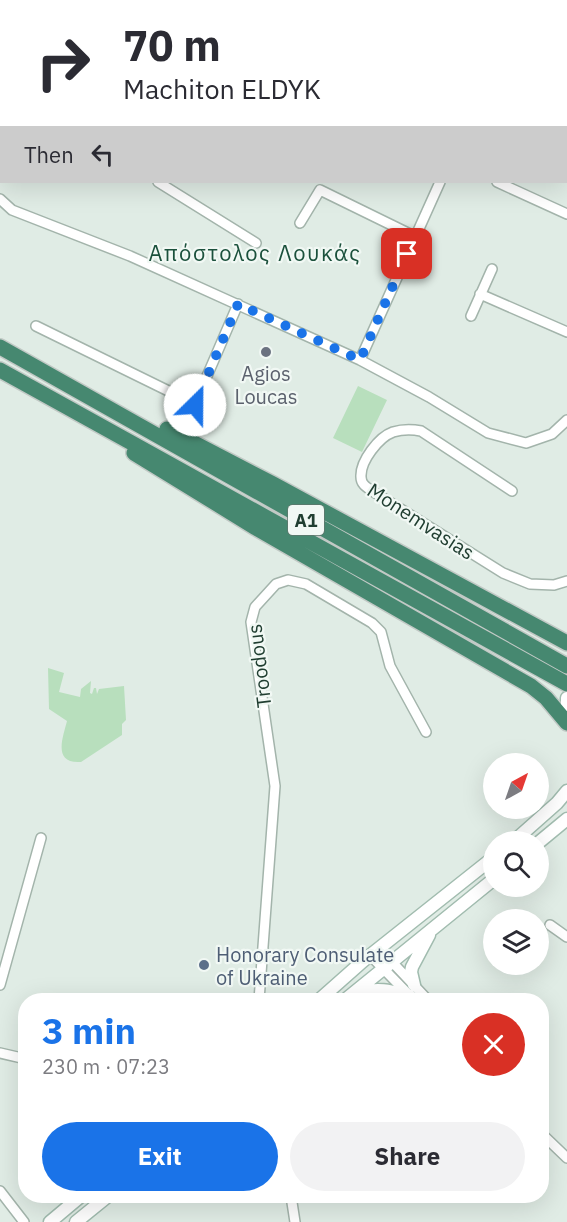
<!DOCTYPE html>
<meta charset="utf-8">
<style>
:root{--surface:#fff;--page:#f2f2f3;--text:#2b2b33;--muted:#7c7c81;--accent:#1a73e8}
body{margin:0;font-family:"IBM Plex Sans",sans-serif;background:var(--page);color:var(--text);height:100vh;display:flex;flex-direction:column;font-size:22px;white-space:nowrap}
*{box-sizing:border-box;margin:0}
p{font-size:20px;color:var(--muted)}
.icon{flex:none;width:33px;height:33px;fill:none;stroke:currentColor;stroke-width:2;stroke-linecap:round;stroke-linejoin:round}
.map{position:relative;flex:1;overflow:hidden}
.details{position:absolute;left:18px;top:993px;width:531px;height:210px;display:flex;flex-direction:column;background:var(--surface);border-radius:24px;box-shadow:0 6px 24px #0002}
.details>*{flex:none}
.hud{position:absolute;left:0px;top:0px;width:567px;height:183px;box-shadow:0 6px 24px #0002;background:#fff;color:var(--text);overflow:hidden}
.needle{width:39px;rotate:40deg}
.controls{position:absolute;left:483px;top:753px;display:grid;gap:12px}
.controls a{display:grid;place-items:center;width:66px;height:66px;border-radius:50%;background:var(--surface);box-shadow:0 6px 24px #0002;font-size:30px}
.pin{position:absolute;display:grid;place-items:center;width:51px;height:51px;color:#fff;margin:-26px;border-radius:12px;box-shadow:0 3px 9px #0006}
.me{position:absolute;width:66px;margin:-33px;rotate:23deg;stroke-linejoin:round;filter:drop-shadow(0 0 4px #0008)}
.turn{display:flex;align-items:center;gap:21px;height:126px;padding:0 24px;font-size:27px}
.turn .icon{width:78px;height:78px;stroke-width:2.5}
.turn b{display:block;font-size:42px;line-height:51px}
.then{display:flex;align-items:center;height:57px;padding:0 24px;background:#0003;gap:12px;font-size:22px}
.round{display:grid;place-items:center;flex:none;width:63px;height:63px;border-radius:32px;background:var(--page)}
.headline{display:flex;align-items:center;justify-content:space-between;height:102px;padding:0 24px}
h1{font-size:36px;font-weight:700;line-height:45px;color:var(--accent)}
.button{display:flex;gap:12px;margin-top:auto;padding:12px 24px}
.button a{flex:1;height:69px;border-radius:36px;background:var(--accent);color:#fff;font-size:24px;font-weight:700;line-height:69px;text-align:center}
.button a+a{background:var(--page);color:var(--text)}
.map>svg:first-child{display:block}
.green{fill:#b8dfbd}
.lines{fill:none;stroke-linecap:round;stroke-linejoin:round}
.minor-casing{stroke:#a3b4ab;stroke-width:12}
.tertiary-casing{stroke:#a3b4ab;stroke-width:14}
.secondary-casing{stroke:#a1bcaf;stroke-width:15}
.trunk-casing{stroke:#c1c9c5;stroke-width:18}
.minor{stroke:#fff;stroke-width:9}
.tertiary{stroke:#fff;stroke-width:10}
.secondary{stroke:#fff;stroke-width:12}
.trunk{stroke:#468870;stroke-width:15}
.route{stroke:#1a73e8;stroke-width:10;stroke-dasharray:0 18}
.worship-dot{fill:#6b7280;stroke:#f1f8f4;stroke-width:2}
.service-dot{fill:#5c6f8a;stroke:#f1f8f4;stroke-width:2}
.labels{text-anchor:middle;dominant-baseline:central;stroke-width:4.5;stroke-linejoin:round;paint-order:stroke}
.shield{fill:#f1f8f4;stroke:#5f766c;stroke-width:1.5}
.shield-label{font-size:18px;font-weight:bold;fill:#203e31}
.worship-label{font-size:20px;fill:#5b616d;stroke:#f1f8f4}
.street-label{font-size:20px;fill:#203e31;stroke:#f1f8f4}
.service-label{font-size:20px;fill:#4e5e75;stroke:#f1f8f4;text-anchor:start}
.quarter-label{font-size:22px;letter-spacing:1.5px;fill:#1b513c;stroke:#f1f8f4}
</style>
<div class="map">
<svg width="567" height="1222" viewBox="0 0 567 1222">
<rect width="100%" height="100%" fill="#e0ece5"/>
<!-- green -->
<path class="green" d="M358,386L387,400L362,452L333,438Z
M48,668L64,673L59,692L80,697L81,689L91,681L90,693L92,694L94,688H96L97,694L99,689L124,686L126,720L122,724V735L81,762C52,764 63,737 67,721L49,709Z"/>
<g class="lines">
<defs>
<path id="minor" d="M170,0L172,2
M559,0L563,2
M52,2L54,0
M383,2L384,0
M0,38L2,39
M0,61L2,59
M0,71L2,72
M158,182L256,243
M497,182L567,214
M0,199L12,210L130,256L360,360L429,397L488,433L526,443L552,434L567,420
M300,223L320,190L414,236
M480,294L567,332
M471,316L492,269
M36,326L195,404L238,304
M360,360L440,182
M512,491L421,431C411,429 403,429 393,432C379,437 360,461 361,477C361,484 366,487 372,491L503,573L530,584L554,585L567,581
M550,925L567,937
M381,948L393,963L428,1000
M371,956L410,996
M0,985L41,838
M259,1000L275,786L251,622L255,607L276,584L288,580L306,584L372,623L381,632L390,666L426,732
M0,1053L26,1059
M542,1134L567,1158
M0,1191L24,1222
M291,1196L295,1222"/>
<path id="tertiary" d="M331,0L334,2
M566,92H567"/>
<path id="secondary" d="M567,698V718
M513,842L557,803L567,791
M538,843L567,819
M414,985L411,972L412,967L429,935
M359,993C378,987 391,991 410,996
M319,1000L363,961L494,857
M345,1000L494,879
M50,1222L81,1196
M76,1222L108,1196"/>
<path id="trunk" d="M0,347L567,666
M0,370L567,684
M167,429L273,484L567,643
M134,453L256,528L531,686L546,698L567,723"/>
</defs>
<!-- minor casing -->
<use href="#minor" class="minor-casing"/>
<!-- tertiary casing -->
<use href="#tertiary" class="tertiary-casing"/>
<!-- secondary casing -->
<use href="#secondary" class="secondary-casing"/>
<!-- trunk casing -->
<use href="#trunk" class="trunk-casing"/>
<!-- minor -->
<use href="#minor" class="minor"/>
<!-- tertiary -->
<use href="#tertiary" class="tertiary"/>
<!-- secondary -->
<use href="#secondary" class="secondary"/>
<!-- trunk -->
<use href="#trunk" class="trunk"/>
</g>
<g class="lines">
<!-- route -->
<path class="route" d="M195,405L238,304L360,360L407,254"/>
</g>
<!-- markers -->
<circle class="worship-dot" cx="266" cy="352" r="6"/>
<circle class="service-dot" cx="204" cy="965" r="6"/>
<g class="labels">
<!-- shield labels -->
<rect class="shield" x="288" y="505" width="36" height="30" rx="4.5"/>
<g class="shield-label">
<text x="306" y="520">A1</text>
</g>
<!-- worship labels -->
<g class="worship-label">
<text x="266" y="373">Agios<tspan x="266" dy="23">Loucas</tspan></text>
</g>
<!-- street labels -->
<g class="street-label">
<text transform="translate(421 521) rotate(33)">Monemvasias</text>
<text transform="translate(259 666) rotate(-97)">Troodous</text>
</g>
<!-- service labels -->
<g class="service-label">
<text x="216" y="954">Honorary Consulate<tspan x="216" dy="23">of Ukraine</tspan></text>
</g>
<!-- quarter labels -->
<g class="quarter-label">
<text x="255" y="252">Απόστολος Λουκάς</text>
</g>
</g>
</svg>
<div class="controls">
<a><svg class="needle" viewBox="-14 -14 28 28"><path d="M0-13l5 13h-10z" fill="#e53935"/><path d="M0 13l5-13h-10z" fill="#7c7c81"/></svg></a>
<a><svg class="icon" aria-label="search" viewBox="0 0 24 24"><circle cx="10" cy="10" r="6"/><path d="M15 15l6 6"/></svg></a>
<a><svg class="icon" aria-label="layers" viewBox="0 0 24 24"><path d="M12 4l9 5-9 5-9-5zM3 14l9 5 9-5"/></svg></a>
</div>
<div class="pin" style="left:407px;top:254px;background:#d93025"><svg class="icon" aria-label="arrive" viewBox="0 0 24 24"><path d="M6 21V4h12l-3 4 3 4H6"/></svg></div>
<svg class="me" style="left:195px;top:405px" viewBox="-20 -20 40 40"><circle r="19" fill="#fff"/><path d="M0-13L10 11 0 6-10 11z" fill="#1a73e8"/></svg>
<div class="hud">
<div class="turn"><svg class="icon" aria-label="right" viewBox="0 0 24 24"><path d="M7 20v-9h11M14 6l5 5-5 5"/></svg><div><b>70 m</b>Machiton ELDYK</div></div>
<div class="then">Then<svg class="icon" aria-label="left" viewBox="0 0 24 24"><path d="M17 20v-9H6M10 6l-5 5 5 5"/></svg></div>
</div>
<section class="details">
<div class="headline"><div><h1>3 min</h1><p>230 m · 07:23</p></div><a class="round" style="background:#d93025;color:#fff"><svg class="icon" aria-label="close" viewBox="0 0 24 24"><path d="M6 6l12 12M18 6L6 18"/></svg></a></div>
<div class="button"><a>Exit</a><a>Share</a></div>
</section>
</div>
